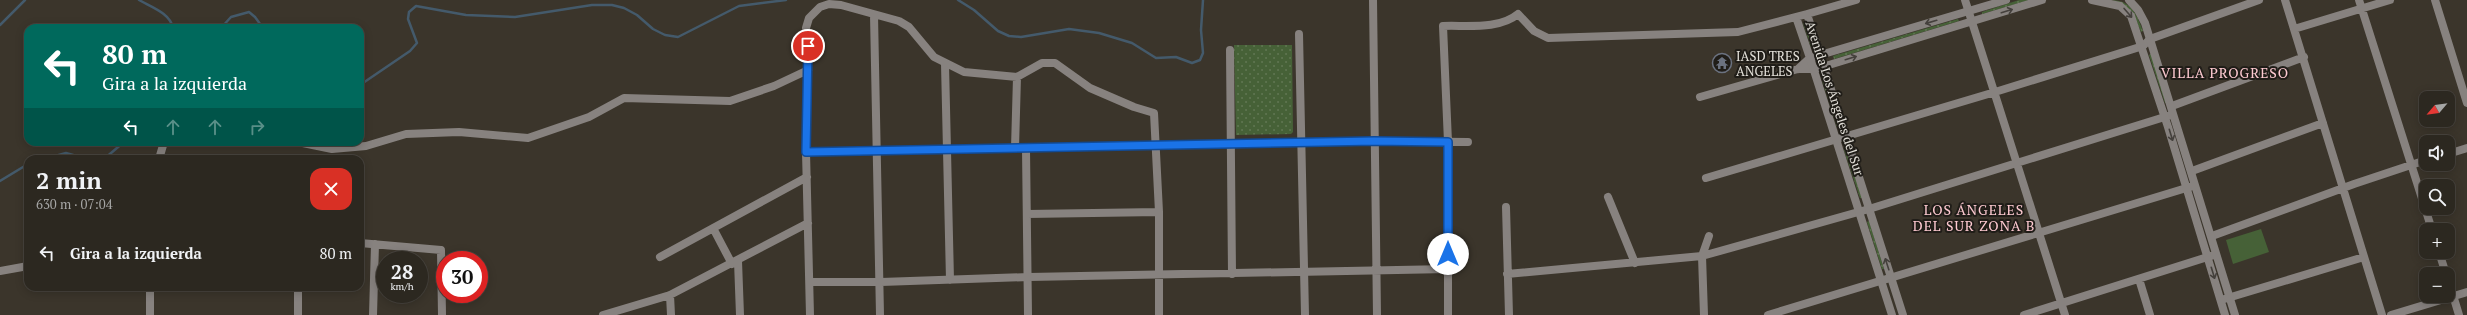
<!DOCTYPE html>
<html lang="es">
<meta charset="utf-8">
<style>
:root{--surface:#2c2820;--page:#343029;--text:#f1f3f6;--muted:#a6a6a5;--line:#48443e}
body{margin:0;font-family:"PT Serif",serif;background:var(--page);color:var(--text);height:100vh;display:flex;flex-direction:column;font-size:15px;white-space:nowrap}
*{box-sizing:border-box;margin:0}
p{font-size:13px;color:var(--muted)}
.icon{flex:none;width:22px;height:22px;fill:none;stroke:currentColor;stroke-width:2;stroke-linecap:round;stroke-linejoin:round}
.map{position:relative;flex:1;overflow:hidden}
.sheet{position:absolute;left:24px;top:155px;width:340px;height:136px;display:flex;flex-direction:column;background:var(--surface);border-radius:12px;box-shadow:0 2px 10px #0003,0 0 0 1px var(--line)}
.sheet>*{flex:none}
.guide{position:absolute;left:24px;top:24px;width:340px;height:122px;border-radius:12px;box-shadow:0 2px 10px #0003,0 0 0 1px var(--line);background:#00695c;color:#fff;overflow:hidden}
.needle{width:26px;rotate:241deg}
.tools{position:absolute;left:2419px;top:91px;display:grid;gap:8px}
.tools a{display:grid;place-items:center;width:36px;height:36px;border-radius:8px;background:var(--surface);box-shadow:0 2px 10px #0003,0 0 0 1px var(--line);font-size:20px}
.speed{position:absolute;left:376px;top:251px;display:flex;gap:8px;font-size:20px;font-weight:700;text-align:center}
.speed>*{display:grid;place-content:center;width:52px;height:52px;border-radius:50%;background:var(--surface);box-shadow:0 2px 10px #0003,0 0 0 1px var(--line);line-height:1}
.speed small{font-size:10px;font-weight:400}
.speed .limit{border:6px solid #d22;background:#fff;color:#111}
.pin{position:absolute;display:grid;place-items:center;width:34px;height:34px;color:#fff;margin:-17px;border:2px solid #fff;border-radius:50%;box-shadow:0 1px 4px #0007}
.me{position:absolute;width:44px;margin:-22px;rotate:0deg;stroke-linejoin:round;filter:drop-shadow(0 0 3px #0008)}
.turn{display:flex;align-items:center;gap:14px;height:84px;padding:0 12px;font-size:18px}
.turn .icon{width:52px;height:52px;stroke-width:2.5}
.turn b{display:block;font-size:28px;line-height:34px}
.lanes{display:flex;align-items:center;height:38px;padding:0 12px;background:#0003;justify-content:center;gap:20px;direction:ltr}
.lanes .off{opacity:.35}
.round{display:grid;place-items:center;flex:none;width:42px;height:42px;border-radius:12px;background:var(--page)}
.head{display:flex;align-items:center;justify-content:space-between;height:68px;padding:0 12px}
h1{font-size:24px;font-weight:700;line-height:30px}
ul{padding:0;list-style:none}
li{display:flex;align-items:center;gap:12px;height:60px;padding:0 12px}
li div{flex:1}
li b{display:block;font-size:15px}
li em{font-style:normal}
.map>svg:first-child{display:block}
.grass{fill:url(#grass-dots)}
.park{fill:#466137}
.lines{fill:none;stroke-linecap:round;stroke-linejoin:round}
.stream{stroke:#445a6b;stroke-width:2.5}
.minor{stroke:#87827f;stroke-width:8}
.tertiary{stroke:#87827f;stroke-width:8}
.oneway{stroke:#44403c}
.route-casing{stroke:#114b97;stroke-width:10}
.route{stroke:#1a73e8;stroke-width:7}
.labels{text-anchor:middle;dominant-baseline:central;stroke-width:4;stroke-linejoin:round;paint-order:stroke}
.poi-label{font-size:13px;fill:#e3e0d9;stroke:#201d18;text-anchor:start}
.street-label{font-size:13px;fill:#e3e0d9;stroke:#201d18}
.neighbourhood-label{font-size:14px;letter-spacing:1px;fill:#fecad1;stroke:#201d18}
</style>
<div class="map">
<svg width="2467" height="315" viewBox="0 0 2467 315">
<defs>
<pattern id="grass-dots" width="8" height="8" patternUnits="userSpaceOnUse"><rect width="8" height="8" fill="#466137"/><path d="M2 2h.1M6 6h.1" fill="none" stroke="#617753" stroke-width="1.8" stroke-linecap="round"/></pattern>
</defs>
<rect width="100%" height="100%" fill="#3b352b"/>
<!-- grass -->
<path class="grass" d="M2019,0H2029L1982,14V12Z
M2111,0C2131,0 2137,15 2143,31L2141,32C2135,16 2130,4 2111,0Z
M1958,19L1959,21L1834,59L1833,56Z
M1803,23H1805L1813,46L1811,47Z
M1234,45H1292L1293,132L1291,134L1236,135Z
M2151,54L2167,103H2165L2149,55Z
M1824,79L1839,126L1837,127L1822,80Z
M1844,150H1846L1862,198H1860Z
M1869,221L1884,269H1882L1867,222Z"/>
<!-- park -->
<path class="park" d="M2261,229L2269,252L2233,264L2226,240Z"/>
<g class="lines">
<!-- stream -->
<path class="stream" d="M139,0C151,7 170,13 173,28
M958,0L974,10L998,31L1009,36L1021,37L1069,29L1099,33L1132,43L1156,58L1176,57L1192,63L1200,60L1203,53L1201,30L1203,0
M0,25L25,0
M221,28L231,17L249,12L255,17L263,28
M360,85L410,51L417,43L408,19L409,12L416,6L466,15L515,17L592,5H612L624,8L637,15L653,29L665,35L678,37L739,6L786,0
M44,159L66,153L87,159
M104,159L124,142
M0,181L28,164"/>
<!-- minor -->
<path class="minor" d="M1373,0L1377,315
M1965,0L2065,315
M2285,0L2382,315
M2359,0L2432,230
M2435,0L2467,103
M1807,14L1856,0
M874,15L880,315
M1796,17L1810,58L1798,69
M2294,29L2390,0
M1299,34L1305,315
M1230,50L1232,274
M945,64L950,280
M1700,97L1798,69H1814
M2172,106L2304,57
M298,142L332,149L366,146L406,134L459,132L528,138L589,117L624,98L730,101L774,86L808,70
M1015,148L1017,77
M1026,149L1028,315
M806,152L1374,141L1468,142
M2448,154L2467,148
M159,159L164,142
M2192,171L2323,123
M1706,178L1995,92L2143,46L2150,39L2259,0
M1608,197L1635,263
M1506,207L1509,315
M1027,214L1159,212
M713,228L732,264
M2212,236L2354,184L2426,160
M360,243L441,250L442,315
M2439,252L2446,274
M660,257L807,177
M738,261L740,315
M0,271L28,266
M1507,274L1702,256L1869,209L2171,115
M2139,279L2150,315
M2448,279L2459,315
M810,282H881L1029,277L1448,269
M150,287V315
M298,287V315
M670,295L671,315
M2221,300L2364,257
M373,315L375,244
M603,315L670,295L808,223
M810,315L806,152L808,46L806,28L809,18L820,7L829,4L841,5L899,21L909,27L934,57L964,72L1017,77L1042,63H1055L1090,88L1134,107L1154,113L1159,212V315
M1448,315V142L1443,26C1466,25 1499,30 1518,14L1534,31L1548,38L1738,32L1807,14L1820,55
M1704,315L1702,256L1709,236
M1768,315L2193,186
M2024,315L2214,255
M2391,315L2467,292"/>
<!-- tertiary -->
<path class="tertiary" d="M2092,0L2120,6L2131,16L2168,127L2225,315
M2129,0L2138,10L2145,23L2235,315
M1820,55L1903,315
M1819,68L2042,0
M1892,315L1810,58L2006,0"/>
</g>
<!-- one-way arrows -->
<defs><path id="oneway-shaft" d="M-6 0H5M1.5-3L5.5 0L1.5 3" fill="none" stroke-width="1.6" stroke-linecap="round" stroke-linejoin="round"/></defs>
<g class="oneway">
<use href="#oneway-shaft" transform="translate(2007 11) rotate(-17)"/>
<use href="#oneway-shaft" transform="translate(2128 13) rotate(49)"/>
<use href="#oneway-shaft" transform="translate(1931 22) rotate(164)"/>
<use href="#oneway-shaft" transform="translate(1851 58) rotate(-17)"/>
<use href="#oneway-shaft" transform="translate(2171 135) rotate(73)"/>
<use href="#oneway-shaft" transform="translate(1887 264) rotate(-108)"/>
<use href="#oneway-shaft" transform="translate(2213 273) rotate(73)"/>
</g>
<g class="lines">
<defs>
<path id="route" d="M808,46L806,152L1374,141L1448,142V254"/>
</defs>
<!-- route casing -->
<use href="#route" class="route-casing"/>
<!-- route -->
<use href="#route" class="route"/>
</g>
<!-- icons -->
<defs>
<symbol id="temple-ring" viewBox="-11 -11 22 22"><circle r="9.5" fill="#201d18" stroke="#6b7280" stroke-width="1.5"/><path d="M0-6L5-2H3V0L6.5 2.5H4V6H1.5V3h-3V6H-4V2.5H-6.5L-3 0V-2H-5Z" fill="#6b7280"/></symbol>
</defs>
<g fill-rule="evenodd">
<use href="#temple-ring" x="1711" y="52" width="22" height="22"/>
</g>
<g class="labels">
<!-- poi labels -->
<g class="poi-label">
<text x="1736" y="56">IASD TRES<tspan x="1736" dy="15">ANGELES</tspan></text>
</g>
<!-- street labels -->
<g class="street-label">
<text transform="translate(1835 98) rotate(72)">Avenida Los Ángeles del Sur</text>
</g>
<!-- neighbourhood labels -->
<g class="neighbourhood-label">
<text x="2225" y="72">VILLA PROGRESO</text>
<text x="1974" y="209">LOS ÁNGELES<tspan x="1974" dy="16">DEL SUR ZONA B</tspan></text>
</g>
</g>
</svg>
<div class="tools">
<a><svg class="needle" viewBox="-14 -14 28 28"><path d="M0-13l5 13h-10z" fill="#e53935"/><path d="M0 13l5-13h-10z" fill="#a6a6a5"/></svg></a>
<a><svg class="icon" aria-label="sound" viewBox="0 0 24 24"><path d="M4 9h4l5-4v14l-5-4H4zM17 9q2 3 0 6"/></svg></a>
<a><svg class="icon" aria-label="search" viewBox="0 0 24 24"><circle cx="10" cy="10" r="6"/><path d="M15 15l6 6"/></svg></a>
<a>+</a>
<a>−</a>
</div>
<div class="speed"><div>28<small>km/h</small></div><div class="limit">30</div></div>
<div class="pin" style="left:808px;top:46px;background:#d93025"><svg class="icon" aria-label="arrive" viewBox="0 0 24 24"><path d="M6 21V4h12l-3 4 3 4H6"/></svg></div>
<svg class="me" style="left:1448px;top:254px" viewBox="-20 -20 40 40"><circle r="19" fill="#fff"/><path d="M0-13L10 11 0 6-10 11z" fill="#1a73e8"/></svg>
<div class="guide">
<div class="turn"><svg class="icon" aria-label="left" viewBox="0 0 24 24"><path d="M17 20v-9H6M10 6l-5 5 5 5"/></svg><div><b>80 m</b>Gira a la izquierda</div></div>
<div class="lanes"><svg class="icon" aria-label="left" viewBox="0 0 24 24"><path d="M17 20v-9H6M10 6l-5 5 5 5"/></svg><svg class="icon off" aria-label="ahead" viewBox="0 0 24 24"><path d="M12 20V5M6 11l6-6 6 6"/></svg><svg class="icon off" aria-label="ahead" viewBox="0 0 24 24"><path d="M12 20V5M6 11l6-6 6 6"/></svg><svg class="icon off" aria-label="right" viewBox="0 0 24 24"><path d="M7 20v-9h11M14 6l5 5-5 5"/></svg></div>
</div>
<section class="sheet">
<div class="head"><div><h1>2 min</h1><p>630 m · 07:04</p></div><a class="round" style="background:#d93025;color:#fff"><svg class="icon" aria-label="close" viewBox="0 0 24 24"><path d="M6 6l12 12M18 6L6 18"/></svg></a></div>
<ul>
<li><svg class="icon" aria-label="left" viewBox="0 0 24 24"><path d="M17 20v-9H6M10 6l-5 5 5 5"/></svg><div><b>Gira a la izquierda</b></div><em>80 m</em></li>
</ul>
</section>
</div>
